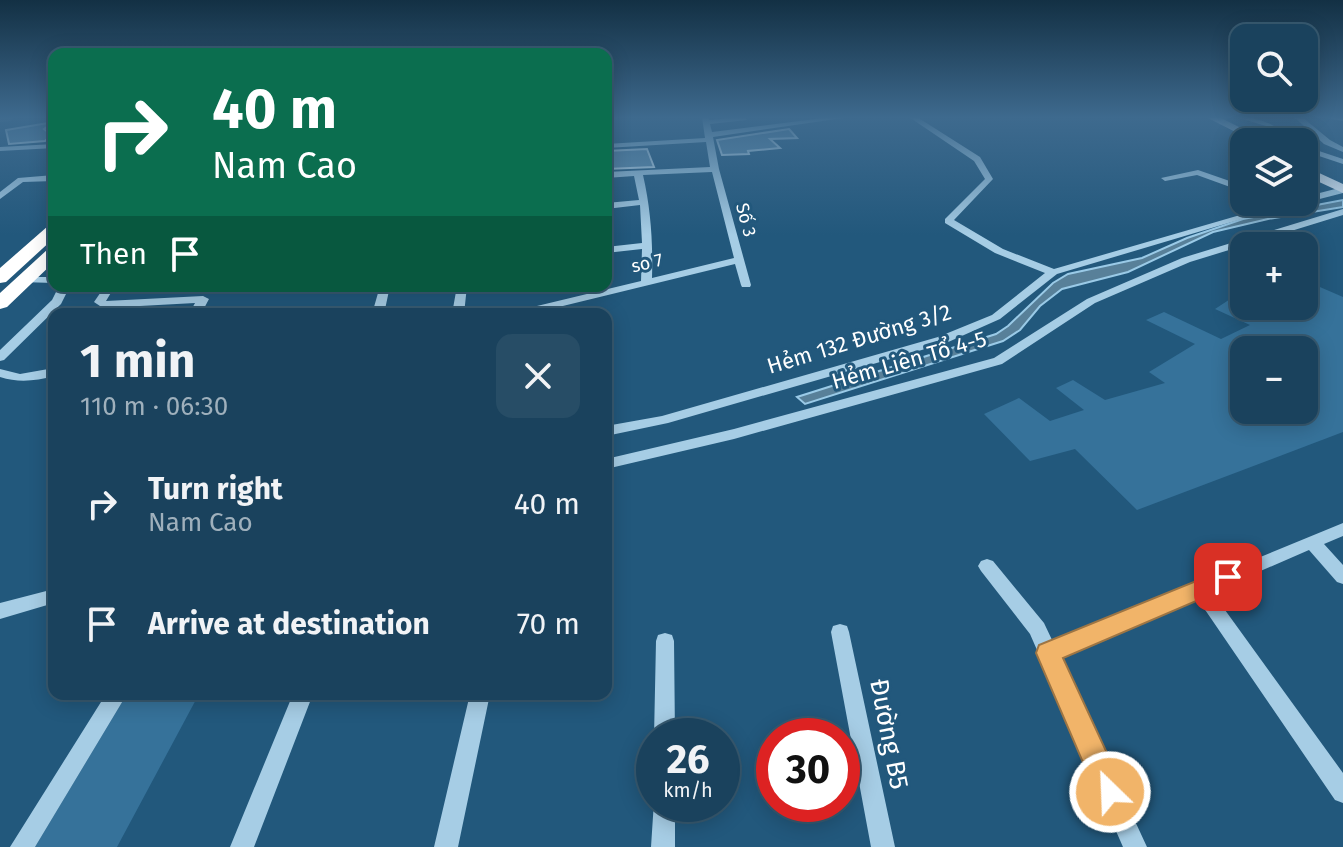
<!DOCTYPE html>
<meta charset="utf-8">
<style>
:root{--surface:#1a425d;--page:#274d66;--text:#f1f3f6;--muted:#9fb0bc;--line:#385b72}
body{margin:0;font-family:"Fira Sans",sans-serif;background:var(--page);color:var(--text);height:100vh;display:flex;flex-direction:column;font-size:30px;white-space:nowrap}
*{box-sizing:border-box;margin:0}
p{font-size:26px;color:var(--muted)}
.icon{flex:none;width:44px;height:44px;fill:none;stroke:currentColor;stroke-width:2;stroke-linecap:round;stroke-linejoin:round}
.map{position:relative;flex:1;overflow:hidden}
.details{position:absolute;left:48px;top:308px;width:564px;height:392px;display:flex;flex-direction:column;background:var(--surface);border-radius:16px;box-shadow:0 4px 20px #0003,0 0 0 2px var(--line)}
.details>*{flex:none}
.hud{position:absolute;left:48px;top:48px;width:564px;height:244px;border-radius:16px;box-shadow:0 4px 20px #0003,0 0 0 2px var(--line);background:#0b6e4f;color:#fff;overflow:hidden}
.controls{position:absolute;left:1230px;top:24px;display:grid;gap:16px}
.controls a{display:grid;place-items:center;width:88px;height:88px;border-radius:16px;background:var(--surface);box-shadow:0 4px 20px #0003,0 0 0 2px var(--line);font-size:40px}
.speed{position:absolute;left:636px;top:718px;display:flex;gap:16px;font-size:40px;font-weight:700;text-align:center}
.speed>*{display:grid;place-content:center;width:104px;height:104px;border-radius:50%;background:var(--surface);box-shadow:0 4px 20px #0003,0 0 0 2px var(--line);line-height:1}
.speed small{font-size:20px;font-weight:400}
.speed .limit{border:12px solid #d22;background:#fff;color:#111}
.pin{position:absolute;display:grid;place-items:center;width:68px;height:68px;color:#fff;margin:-34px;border-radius:16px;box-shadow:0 4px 12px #0006}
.me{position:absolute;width:88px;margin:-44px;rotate:336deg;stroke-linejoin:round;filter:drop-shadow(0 0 6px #0008)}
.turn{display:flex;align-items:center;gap:28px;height:168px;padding:0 32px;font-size:36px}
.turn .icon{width:104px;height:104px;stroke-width:2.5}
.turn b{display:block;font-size:56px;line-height:68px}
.then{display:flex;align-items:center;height:76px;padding:0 32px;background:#0003;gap:16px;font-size:30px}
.round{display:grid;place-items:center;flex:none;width:84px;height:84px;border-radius:16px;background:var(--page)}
.overview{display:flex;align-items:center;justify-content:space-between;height:136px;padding:0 32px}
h1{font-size:48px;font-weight:700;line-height:60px}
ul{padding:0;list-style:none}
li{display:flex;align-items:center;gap:24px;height:120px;padding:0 32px}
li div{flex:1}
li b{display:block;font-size:30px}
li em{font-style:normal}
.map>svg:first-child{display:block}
.green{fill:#36729a;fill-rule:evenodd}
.water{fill:#588099;stroke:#9acae7;stroke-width:2}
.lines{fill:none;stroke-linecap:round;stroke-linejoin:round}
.river{fill:#588099;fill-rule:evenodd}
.building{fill:#6392b1;stroke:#c9e4f4;stroke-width:2}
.minor{fill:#a6cde5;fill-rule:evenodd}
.major{fill:#e7f3fd;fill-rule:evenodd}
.highway{fill:#fff;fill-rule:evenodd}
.route{fill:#f1b469;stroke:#9d7544;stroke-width:2}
.labels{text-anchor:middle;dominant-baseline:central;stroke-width:6;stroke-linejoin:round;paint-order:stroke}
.far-street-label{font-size:18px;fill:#fff;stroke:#22587c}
.street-label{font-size:22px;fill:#fff;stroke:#22587c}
.near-street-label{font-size:26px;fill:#fff;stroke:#22587c}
</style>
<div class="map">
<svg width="1343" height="847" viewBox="0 0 1343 847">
<rect width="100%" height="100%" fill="#22587c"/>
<!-- green -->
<path class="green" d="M1306,281L1343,297V432L1137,510L1075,449L1030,461L984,414L1019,398L1050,421L1084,410L1056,388L1073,380L1105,400L1165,383L1149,372L1195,344L1146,320L1164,312L1221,339L1250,325L1215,309L1244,290V306H1304ZM1244,350H1304V410H1244Z
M127,694H199L117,847H35Z"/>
<!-- water -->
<path class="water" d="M1343,200V207L1268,219L1213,232L1128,272L1062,289L1040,306L1020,330L1003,341L805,404L797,397L996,334L1008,326L1053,283L1068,274L1142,258L1187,238L1243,219Z"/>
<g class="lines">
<!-- river -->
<path class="river" d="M0,117H14L11,121L0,122Z"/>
</g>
<!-- building -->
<path class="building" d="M54,122L44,129L52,135L45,141L9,144L6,130Z
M789,129L797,138L770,139L780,148L748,151L749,154L722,155L717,140Z
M647,149L654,167L606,169V151Z"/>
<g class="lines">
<!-- minor -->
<path class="minor" d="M606,117H623L606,120Z
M702,117H708L709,120L744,117L747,120L710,124L712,132L831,117H850L713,137L719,169L751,285L750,287H742L741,285L735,264L530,314H510L512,312L641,281L642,249L606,253V247L642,243L640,205L606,209V203L639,200L634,176L606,178V172L710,167L706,142L606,148V144L705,138ZM712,172L734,258L652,278C653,243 651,210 643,175Z
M909,117H917L980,157L993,179L954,220L1003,249L1054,269L1285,202H1299L1057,274L1000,319L946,343L668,423L606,436V426L662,416L938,337L992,315L1045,273L995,253L945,223V219L985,179L974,161Z
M1236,117C1261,117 1279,126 1297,142H1288L1266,126Z
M1294,117H1302L1330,140L1343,147V152L1324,144Z
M1321,117H1343V121Z
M51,128H54V132L47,130Z
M54,144V148L0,151V147Z
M1304,146L1343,159V164L1304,151Z
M1198,170L1244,186V192L1197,175L1165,181L1161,178Z
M54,175V181L23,182L0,199V192L18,178Z
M1343,187V193L1304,203L1301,202H1304V197Z
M1343,209V215L1190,262L1095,303L1002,364L734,439L606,469V459L734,429L994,358L1087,299L1182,258Z
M25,277H54V283L21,282V278Z
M55,286H66L68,290L61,304L4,360L0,361V350L52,300L57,290Z
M105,286H115L106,301L203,296L209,299L201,314H189L195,303L103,308L94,302Z
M380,286H390L384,314H372Z
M457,286H467L464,314H452Z
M54,368V376C35,381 19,383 0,377V369L20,374Z
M1343,523V536L1324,544L1343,565V584L1337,582L1309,550L1212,592L1343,773V803L1335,800L1197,598L1059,657L1147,847H1123L1030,634L981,571L978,566L981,561L987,559L993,561L1044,623L1053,642Z
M54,589V603L0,619V603Z
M840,624L847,626L849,632L895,847H871L831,632L833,626Z
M665,633L672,635L674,641L675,736L654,737L656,641L658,635Z
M106,694H127L35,847H10Z
M293,694H313L254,847H230Z
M470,694H490L458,847H434Z
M654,801V804H675V847H651Z"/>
<!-- major -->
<path class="major" d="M1206,117H1219L1269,142H1255Z
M1304,166L1343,184V193L1304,175Z"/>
<!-- highway -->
<path class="highway" d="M54,224V238L6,282L0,283V268L48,226Z
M54,248V262L7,307L0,309V293L48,249Z"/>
</g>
<!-- sky -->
<linearGradient id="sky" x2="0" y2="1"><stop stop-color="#133044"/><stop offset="0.5" stop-color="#3e6a8e"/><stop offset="1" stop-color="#3e6a8e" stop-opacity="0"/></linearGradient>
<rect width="1343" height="235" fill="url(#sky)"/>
<!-- route -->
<path class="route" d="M1228,568L1236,571L1240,577L1236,584L1063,658L1125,792L1121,802L1110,806L1100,802L1036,653L1039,645Z"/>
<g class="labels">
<!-- far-street labels -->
<g class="far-street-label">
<text transform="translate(746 220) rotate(75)">Số 3</text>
<text transform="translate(647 263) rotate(-13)">so 7</text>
</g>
<!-- street labels -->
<g class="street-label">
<text transform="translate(859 339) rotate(-17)">Hẻm 132 Đường 3/2</text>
<text transform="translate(909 360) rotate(-16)">Hẻm Liên Tổ 4-5</text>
</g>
<!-- near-street labels -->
<g class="near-street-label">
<text transform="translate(889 734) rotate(79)">Đường B5</text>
</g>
</g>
</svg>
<div class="controls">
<a><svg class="icon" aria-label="search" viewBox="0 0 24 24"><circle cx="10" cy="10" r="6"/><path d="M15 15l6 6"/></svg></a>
<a><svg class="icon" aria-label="layers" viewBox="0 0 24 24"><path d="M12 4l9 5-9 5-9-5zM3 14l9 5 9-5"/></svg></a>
<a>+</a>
<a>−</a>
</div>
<div class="speed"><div>26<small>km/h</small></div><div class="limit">30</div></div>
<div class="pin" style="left:1228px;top:577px;background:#d93025"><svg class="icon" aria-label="arrive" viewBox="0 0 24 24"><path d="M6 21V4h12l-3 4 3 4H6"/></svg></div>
<svg class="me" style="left:1110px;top:792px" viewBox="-20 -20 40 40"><circle r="17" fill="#f1b469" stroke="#fff" stroke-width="3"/><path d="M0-11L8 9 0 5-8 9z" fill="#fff"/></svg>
<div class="hud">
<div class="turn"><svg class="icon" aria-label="right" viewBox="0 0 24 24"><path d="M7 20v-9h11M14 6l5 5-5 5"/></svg><div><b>40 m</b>Nam Cao</div></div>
<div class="then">Then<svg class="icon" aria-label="arrive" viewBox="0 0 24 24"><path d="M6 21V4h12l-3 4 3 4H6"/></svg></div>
</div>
<section class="details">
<div class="overview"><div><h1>1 min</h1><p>110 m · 06:30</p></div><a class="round"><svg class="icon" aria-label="close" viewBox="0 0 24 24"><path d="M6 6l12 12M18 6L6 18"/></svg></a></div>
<ul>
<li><svg class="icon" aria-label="right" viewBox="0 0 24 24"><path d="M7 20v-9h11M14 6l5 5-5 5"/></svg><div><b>Turn right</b><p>Nam Cao</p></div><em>40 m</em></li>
<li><svg class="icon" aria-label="arrive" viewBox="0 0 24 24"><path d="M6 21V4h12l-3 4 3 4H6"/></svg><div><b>Arrive at destination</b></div><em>70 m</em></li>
</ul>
</section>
</div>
